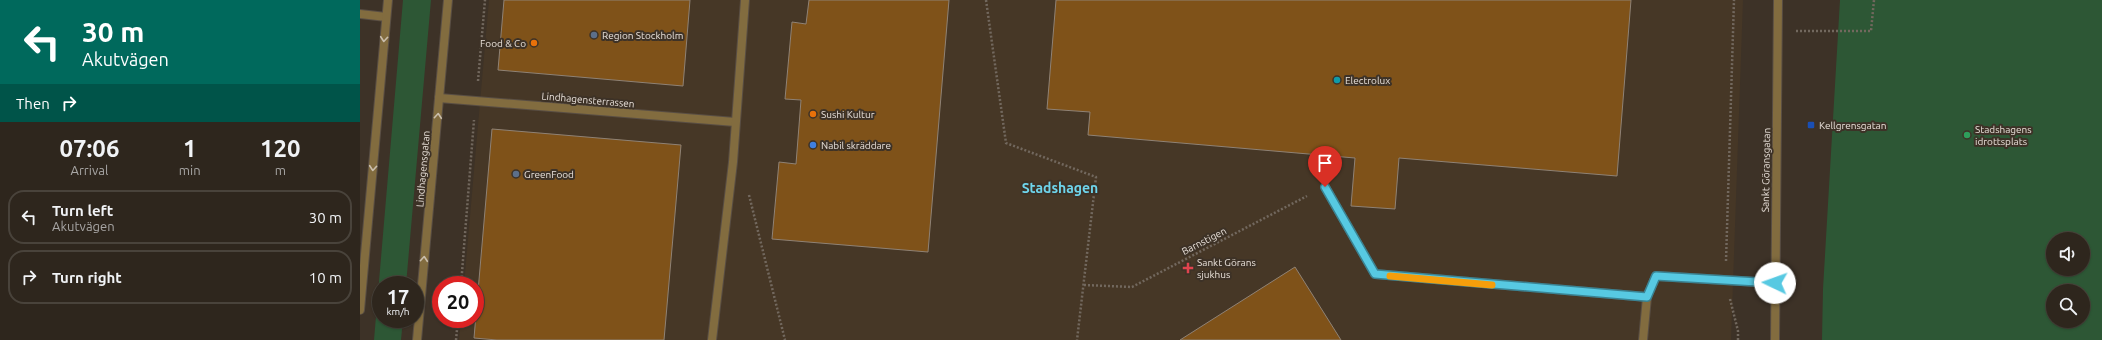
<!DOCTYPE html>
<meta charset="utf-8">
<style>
:root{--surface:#2e261d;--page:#362e26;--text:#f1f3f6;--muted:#a7a5a4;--line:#49433b}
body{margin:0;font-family:Ubuntu,sans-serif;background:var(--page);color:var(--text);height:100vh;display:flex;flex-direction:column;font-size:15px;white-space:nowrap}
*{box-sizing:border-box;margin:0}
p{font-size:13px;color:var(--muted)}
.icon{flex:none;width:22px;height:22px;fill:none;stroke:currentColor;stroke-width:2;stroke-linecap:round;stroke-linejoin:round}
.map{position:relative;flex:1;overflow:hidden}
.panel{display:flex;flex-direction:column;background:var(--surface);width:360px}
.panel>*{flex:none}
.guide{background:#00695c;color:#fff;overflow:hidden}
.controls{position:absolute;left:1686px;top:232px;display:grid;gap:8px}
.controls a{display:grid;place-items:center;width:44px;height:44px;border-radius:50%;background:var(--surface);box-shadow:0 1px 3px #0004,0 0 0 1px var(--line);font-size:20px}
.speed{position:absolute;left:12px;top:276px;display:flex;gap:8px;font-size:20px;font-weight:700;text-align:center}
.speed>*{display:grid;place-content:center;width:52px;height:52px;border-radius:50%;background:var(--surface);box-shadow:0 1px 3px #0004,0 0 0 1px var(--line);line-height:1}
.speed small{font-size:10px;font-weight:400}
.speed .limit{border:6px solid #d22;background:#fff;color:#111}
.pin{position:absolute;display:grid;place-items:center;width:34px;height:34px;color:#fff;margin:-41px -17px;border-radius:50% 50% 50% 0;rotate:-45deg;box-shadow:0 0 4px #0007}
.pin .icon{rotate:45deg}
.me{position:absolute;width:44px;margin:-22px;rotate:273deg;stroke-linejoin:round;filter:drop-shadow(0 0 3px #0008)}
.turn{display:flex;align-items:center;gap:14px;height:84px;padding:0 16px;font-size:18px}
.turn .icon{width:52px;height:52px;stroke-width:2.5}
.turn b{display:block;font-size:28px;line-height:34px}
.then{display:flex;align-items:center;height:38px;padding:0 16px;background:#0003;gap:8px;font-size:15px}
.eta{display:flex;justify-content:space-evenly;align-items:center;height:68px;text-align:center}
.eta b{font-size:24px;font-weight:700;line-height:28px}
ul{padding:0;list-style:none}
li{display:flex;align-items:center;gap:12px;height:54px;margin:0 8px 6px;padding:0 8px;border:2px solid var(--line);border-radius:16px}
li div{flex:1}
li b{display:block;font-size:15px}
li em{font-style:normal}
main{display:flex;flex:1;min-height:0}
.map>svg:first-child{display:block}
.built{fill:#463726}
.green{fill:#2d5735;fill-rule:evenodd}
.building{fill:#7f5219;stroke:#8f8275}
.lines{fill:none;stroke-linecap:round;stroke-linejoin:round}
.service-casing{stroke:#594e44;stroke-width:10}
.pedestrian-casing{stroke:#594e44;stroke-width:10}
.minor-casing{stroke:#594e44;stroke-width:10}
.tertiary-casing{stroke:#594e44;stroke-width:10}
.path{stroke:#72685e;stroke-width:2.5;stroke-dasharray:2 2;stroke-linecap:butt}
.service{stroke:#826c3f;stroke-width:8}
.pedestrian{stroke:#826c3f;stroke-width:8}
.minor{stroke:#826c3f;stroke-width:8}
.tertiary{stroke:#826c3f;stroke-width:8}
.oneway{stroke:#cabeac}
.route-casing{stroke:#398393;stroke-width:10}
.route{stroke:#57c9e2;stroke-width:7}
.slow{stroke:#f59e0b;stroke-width:7}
.service-dot{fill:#5c6f8a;stroke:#3d3227;stroke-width:1.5}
.food-dot{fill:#e8710a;stroke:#3d3227;stroke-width:1.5}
.culture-dot{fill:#0f9aa8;stroke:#3d3227;stroke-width:1.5}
.transit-dot{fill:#1a4fb4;stroke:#3d3227;stroke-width:1.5}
.leisure-dot{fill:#2e9e5b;stroke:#3d3227;stroke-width:1.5}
.shop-dot{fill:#3f7fe0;stroke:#3d3227;stroke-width:1.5}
.health-dot{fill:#e0444e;stroke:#3d3227;stroke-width:1.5}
.labels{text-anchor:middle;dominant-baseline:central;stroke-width:4;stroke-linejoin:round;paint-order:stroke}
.poi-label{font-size:10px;fill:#e9e1da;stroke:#3d3227;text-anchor:start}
.street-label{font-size:10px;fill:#e9e1da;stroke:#3d3227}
.district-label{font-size:14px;font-weight:bold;fill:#6fd5ec;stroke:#3d3227}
</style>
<main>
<section class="panel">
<div class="guide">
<div class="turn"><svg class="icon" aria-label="left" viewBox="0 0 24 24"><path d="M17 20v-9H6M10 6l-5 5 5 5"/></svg><div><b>30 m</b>Akutvägen</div></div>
<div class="then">Then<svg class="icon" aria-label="right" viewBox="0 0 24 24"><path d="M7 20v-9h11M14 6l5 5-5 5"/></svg></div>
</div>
<div class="eta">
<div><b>07:06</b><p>Arrival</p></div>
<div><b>1</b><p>min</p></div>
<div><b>120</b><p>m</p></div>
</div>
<ul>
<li><svg class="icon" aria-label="left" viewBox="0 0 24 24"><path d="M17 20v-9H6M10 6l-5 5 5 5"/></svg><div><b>Turn left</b><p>Akutvägen</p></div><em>30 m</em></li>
<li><svg class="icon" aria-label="right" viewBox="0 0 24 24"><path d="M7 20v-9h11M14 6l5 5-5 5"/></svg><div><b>Turn right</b></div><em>10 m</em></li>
</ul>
</section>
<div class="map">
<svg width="1742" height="340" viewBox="0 0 1742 340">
<rect width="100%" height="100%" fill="#3d3227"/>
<!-- built -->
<path class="built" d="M129,0H1383L1371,340H99L101,319H115V285H104Z"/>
<!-- green -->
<path class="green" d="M43,0H71L46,285H21V319H43L41,340H14Z
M1480,0H1742V340H1462L1463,289ZM1693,239H1723V269H1693ZM1693,291H1723V321H1693Z"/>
<!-- building -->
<path class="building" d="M144,0H330L323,86L138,70Z
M449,0H589L568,252L412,239L419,162L436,164L441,100L425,99L432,22L446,24Z
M696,0H1271L1257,176L1039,158L1035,209L991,206L995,158L728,135L730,112L687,109Z
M132,129L321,145L304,340H137L114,338Z
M935,267L981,340H820Z"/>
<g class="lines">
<defs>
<path id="service" d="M79,98L375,122
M965,187L1015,274L1287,297
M1283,340L1287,297L1296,276L1415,283"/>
<path id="pedestrian" d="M352,340L373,162L385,0"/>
<path id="minor" d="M0,14L26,17
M1415,340L1418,0"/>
<path id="tertiary" d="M0,310L28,0
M57,340L88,0"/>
</defs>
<!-- service casing -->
<use href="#service" class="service-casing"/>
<!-- pedestrian casing -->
<use href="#pedestrian" class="pedestrian-casing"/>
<!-- minor casing -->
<use href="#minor" class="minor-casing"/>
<!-- tertiary casing -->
<use href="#tertiary" class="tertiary-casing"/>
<!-- path -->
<path class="path" d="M626,0L646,143L736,177L717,340
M1436,31H1511L1514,0
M118,81L125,0
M389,195L425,340
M1366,261L1374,0
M101,285L114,120
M724,285L772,287L947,196
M1370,299L1378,331V340
M96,340L98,319"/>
<!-- service -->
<use href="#service" class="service"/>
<!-- pedestrian -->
<use href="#pedestrian" class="pedestrian"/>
<!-- minor -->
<use href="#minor" class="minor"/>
<!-- tertiary -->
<use href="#tertiary" class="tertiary"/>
</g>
<!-- one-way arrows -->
<defs><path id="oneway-chevron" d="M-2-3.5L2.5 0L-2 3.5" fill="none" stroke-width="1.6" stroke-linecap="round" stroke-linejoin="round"/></defs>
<g class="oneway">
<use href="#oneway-chevron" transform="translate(24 39) rotate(95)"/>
<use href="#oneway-chevron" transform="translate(78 116) rotate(-85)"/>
<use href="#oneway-chevron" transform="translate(13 168) rotate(95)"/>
<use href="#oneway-chevron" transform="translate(64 259) rotate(-85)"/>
</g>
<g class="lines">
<defs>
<path id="route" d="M965,187L1015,274L1287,297L1296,276L1415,283"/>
</defs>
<!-- route casing -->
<use href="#route" class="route-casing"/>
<!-- route -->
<use href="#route" class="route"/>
<!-- slow -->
<path class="slow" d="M1030,276L1132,285"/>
</g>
<!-- markers -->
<g class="service-dot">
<circle cx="234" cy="35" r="4"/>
<circle cx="156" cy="174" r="4"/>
</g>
<g class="food-dot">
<circle cx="174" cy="43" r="4"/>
<circle cx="453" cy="114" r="4"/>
</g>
<circle class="culture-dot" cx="977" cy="80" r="4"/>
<rect class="transit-dot" x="1447" y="121" width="8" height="8" rx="2"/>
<circle class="leisure-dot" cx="1607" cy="135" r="4"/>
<circle class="shop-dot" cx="453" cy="145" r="4"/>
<path class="health-dot" d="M826 262h4v4h4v4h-4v4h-4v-4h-4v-4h4z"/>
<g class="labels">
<!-- poi labels -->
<g class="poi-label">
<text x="242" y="35">Region Stockholm</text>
<text x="166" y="43" text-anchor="end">Food &amp; Co</text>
<text x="985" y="80">Electrolux</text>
<text x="461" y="114">Sushi Kultur</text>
<text x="1459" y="125">Kellgrensgatan</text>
<text x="1615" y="129">Stadshagens<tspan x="1615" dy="12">idrottsplats</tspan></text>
<text x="461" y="145">Nabil skräddare</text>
<text x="164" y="174">GreenFood</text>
<text x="837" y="262">Sankt Görans<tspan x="837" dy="12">sjukhus</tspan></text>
</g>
<!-- street labels -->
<g class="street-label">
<text transform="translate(228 100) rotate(5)">Lindhagensterrassen</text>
<text transform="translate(63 169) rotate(-85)">Lindhagensgatan</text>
<text transform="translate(1406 170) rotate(-89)">Sankt Göransgatan</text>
<text transform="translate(844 241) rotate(-27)">Barnstigen</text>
</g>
<!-- district labels -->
<g class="district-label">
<text x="700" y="188">Stadshagen</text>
</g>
</g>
</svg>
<div class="controls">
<a><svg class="icon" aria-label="sound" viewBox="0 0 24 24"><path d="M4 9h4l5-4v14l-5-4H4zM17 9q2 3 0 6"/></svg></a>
<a><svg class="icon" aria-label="search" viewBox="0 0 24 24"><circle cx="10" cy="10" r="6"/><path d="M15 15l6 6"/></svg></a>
</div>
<div class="speed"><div>17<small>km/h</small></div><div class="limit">20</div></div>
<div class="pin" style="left:965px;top:187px;background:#d93025"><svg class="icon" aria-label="arrive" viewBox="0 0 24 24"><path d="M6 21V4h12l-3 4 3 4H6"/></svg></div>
<svg class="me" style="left:1415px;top:283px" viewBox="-20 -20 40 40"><circle r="19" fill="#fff"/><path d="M0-13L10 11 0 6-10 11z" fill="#57c9e2"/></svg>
</div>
</main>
